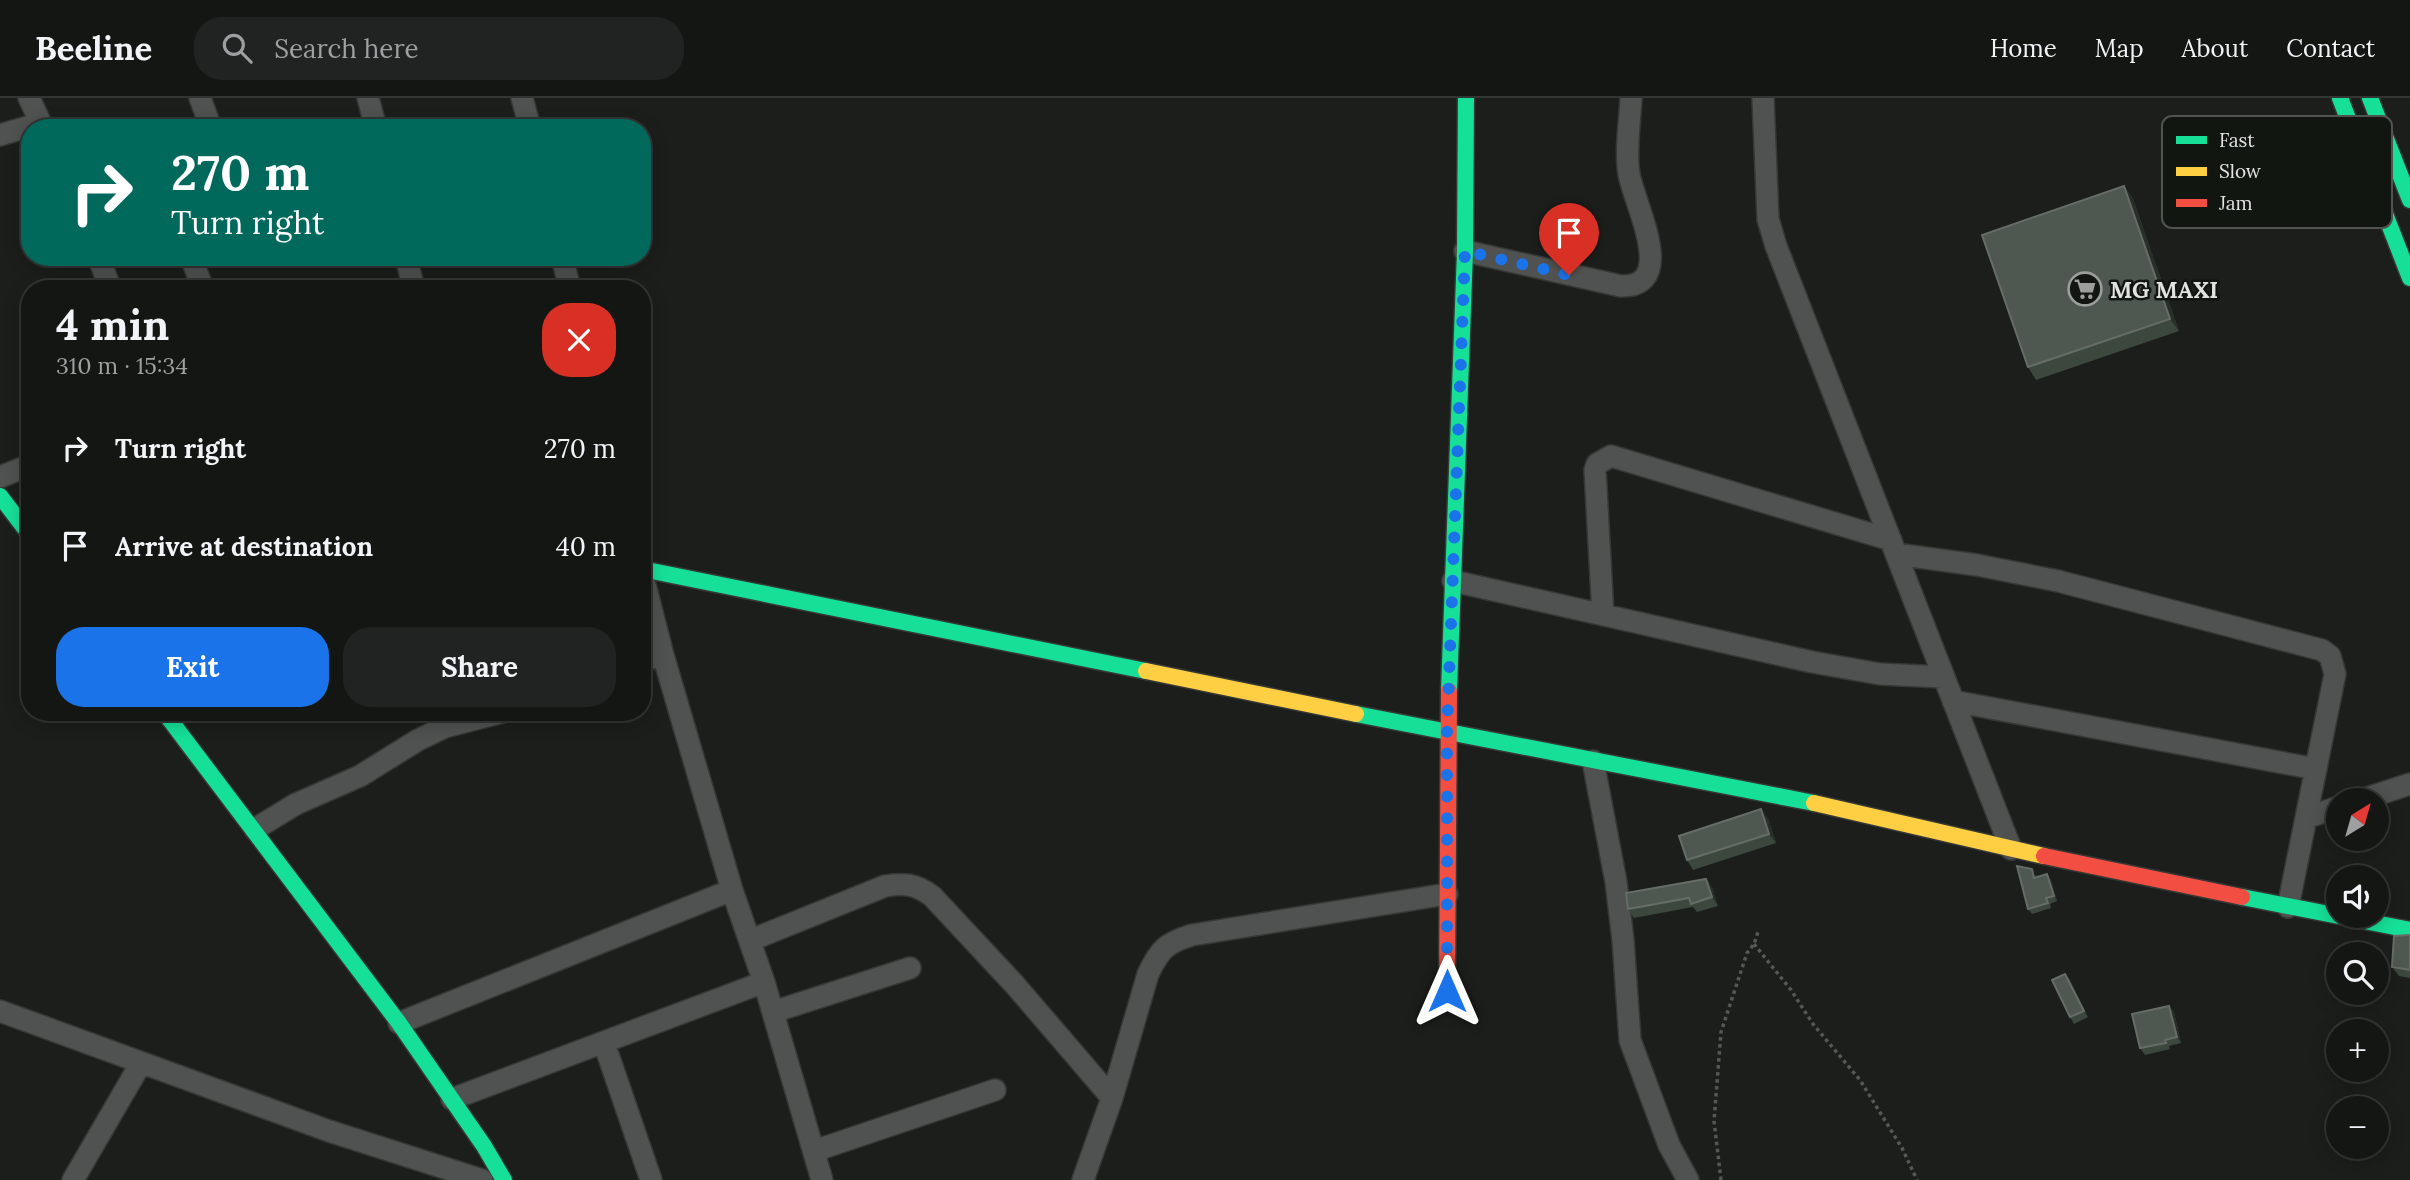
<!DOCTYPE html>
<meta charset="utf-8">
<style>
:root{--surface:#141614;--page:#212322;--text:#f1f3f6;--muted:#9d9fa0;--line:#333534;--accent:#1a73e8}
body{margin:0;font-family:Lora,serif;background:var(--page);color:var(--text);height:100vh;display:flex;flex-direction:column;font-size:26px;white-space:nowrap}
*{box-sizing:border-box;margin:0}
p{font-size:23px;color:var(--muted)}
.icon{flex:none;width:38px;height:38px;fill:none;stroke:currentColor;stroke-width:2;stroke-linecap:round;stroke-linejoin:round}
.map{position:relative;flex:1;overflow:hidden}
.panel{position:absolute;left:21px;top:182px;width:630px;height:441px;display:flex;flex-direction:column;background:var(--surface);border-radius:28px;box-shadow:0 4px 18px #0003,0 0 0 2px var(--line)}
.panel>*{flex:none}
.top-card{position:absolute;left:21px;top:21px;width:630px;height:147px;border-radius:28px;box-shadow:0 4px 18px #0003,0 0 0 2px var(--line);background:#00695c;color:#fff;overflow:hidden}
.needle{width:46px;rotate:37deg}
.tools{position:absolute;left:2326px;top:690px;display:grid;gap:14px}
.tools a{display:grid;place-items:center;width:63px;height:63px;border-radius:50%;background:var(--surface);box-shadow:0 4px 18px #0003,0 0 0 2px var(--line);font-size:35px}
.pin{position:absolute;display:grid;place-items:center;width:60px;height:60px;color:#fff;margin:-72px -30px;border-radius:50% 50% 50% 0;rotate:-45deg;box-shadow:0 0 7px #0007}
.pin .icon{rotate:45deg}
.me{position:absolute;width:77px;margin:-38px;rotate:0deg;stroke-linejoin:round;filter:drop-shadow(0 0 5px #0008)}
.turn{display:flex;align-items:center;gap:24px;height:147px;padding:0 35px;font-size:32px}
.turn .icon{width:91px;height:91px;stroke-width:2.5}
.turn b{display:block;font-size:49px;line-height:60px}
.round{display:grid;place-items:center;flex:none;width:74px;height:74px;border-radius:28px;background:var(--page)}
.summary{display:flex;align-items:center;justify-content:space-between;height:119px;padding:0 35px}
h1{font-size:42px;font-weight:700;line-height:52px}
.primary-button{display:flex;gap:14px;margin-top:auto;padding:14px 35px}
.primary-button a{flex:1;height:80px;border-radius:28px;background:var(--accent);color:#fff;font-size:28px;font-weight:700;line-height:80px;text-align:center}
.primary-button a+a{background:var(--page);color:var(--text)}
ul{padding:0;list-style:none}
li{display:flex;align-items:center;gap:21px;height:98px;padding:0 35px}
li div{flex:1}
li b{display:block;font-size:26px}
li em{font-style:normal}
header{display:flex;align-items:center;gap:42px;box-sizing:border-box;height:98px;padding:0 35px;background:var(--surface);border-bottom:2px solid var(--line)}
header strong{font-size:33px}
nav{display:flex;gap:38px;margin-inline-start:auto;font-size:24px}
.search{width:490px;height:63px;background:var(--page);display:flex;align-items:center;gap:18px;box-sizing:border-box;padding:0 24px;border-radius:28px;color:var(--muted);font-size:26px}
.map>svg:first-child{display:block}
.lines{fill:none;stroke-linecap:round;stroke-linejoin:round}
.street-casing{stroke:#353835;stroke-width:24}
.fast-casing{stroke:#353835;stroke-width:19}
.slow-casing{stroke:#353835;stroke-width:19}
.jam-casing{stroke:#353835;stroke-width:19}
.path{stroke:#565856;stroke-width:3.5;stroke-dasharray:3.5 3.5;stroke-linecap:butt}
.street{stroke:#4f5250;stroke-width:21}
.fast{stroke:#16e098;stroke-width:16}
.slow{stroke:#ffcf43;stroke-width:16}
.jam{stroke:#f24e42;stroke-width:16}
.wall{fill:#3c473e}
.shaded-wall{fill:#282f29}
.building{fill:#4e5850;stroke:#656d66;stroke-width:2}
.route{stroke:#1a73e8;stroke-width:12;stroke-dasharray:0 21.6}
.labels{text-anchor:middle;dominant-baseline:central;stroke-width:5;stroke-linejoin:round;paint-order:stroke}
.poi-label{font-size:23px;font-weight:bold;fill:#e0e3e0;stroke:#111611;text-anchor:start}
.key{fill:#111611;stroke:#4f544f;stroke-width:2}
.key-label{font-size:19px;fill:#e0e3e0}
</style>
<header>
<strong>Beeline</strong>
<div class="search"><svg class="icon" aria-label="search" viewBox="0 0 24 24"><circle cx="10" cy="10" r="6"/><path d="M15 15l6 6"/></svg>Search here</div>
<nav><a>Home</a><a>Map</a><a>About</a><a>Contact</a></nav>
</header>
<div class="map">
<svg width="2410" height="1082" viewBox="0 0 2410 1082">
<rect width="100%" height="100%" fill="#1b1e1b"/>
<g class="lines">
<defs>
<path id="street" d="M29,0L43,30
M200,0L211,30
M368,0L376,30
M522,0L530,30
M1763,0L1768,121L1776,148L2011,751
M0,37L41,25
M1465,153L1621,188C1679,189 1634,106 1629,76C1625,54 1630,23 1631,0
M98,159L111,191
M191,159L203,191
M406,159L414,191
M562,159L570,191
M0,379L30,367
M1896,456L1977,467L2058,483L2322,552L2330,558L2335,576L2288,809
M642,475L663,557L732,792L764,884L822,1082
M1453,483L1812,564L1880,576L1943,579
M1603,517L1595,372L1597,366L1611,358L1891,442
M642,562L663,557
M1953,603L2316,671
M1593,663L1616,784L1623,842L1630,942L1669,1047L1688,1082
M2361,702L2410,686
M2306,720L2338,709
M255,731L296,706L360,678L418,642L445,629L503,614
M751,842L885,788C905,785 916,786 932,798L1015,887L1112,1000
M0,913L329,1033L482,1082
M773,914L910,870
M399,925L732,792
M604,945L651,1082
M452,1001L764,884
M814,1053L995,992
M73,1082L141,965
M1083,1082L1112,1000L1148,876C1160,851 1166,845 1192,837L1447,796"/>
<path id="fast" d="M2340,0L2410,180
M2370,0L2410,102
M0,398L30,437
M642,471L1146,573
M1449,593L1465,153L1466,0
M164,614L399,925L484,1048L504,1082
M1356,616L1814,705
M2242,799L2410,832"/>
<path id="slow" d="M1146,573L1356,616
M1814,705L2044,758"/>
<path id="jam" d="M2044,758L2242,799
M1447,893L1449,593"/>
</defs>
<!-- street casing -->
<use href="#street" class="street-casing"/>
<!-- fast casing -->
<use href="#fast" class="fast-casing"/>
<!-- slow casing -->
<use href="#slow" class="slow-casing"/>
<!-- jam casing -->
<use href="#jam" class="jam-casing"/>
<!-- path -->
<path class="path" d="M1754,846L1791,892L1813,926L1860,982L1902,1050L1917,1082
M1721,1082L1714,1023L1721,934L1747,855L1754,846L1758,834"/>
<!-- street -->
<use href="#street" class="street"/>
<!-- fast -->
<use href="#fast" class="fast"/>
<!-- slow -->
<use href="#slow" class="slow"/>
<!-- jam -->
<use href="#jam" class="jam"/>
</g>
<!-- wall -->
<path class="wall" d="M2124,88L2133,101L2179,233L2036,282L2028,269Z
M1768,720L1776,745L1693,772L1687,762Z
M2036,776L2037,779L2047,776L2051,782L2057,803L2050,806L2051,810L2032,816L2028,811Z
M1706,781L1712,789L1718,808L1697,814L1693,809L1634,820L1628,811Z
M2410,837V880L2399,878L2392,869Z
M2065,876L2070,882L2088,919L2074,926L2070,919Z
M2169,908L2174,914L2181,945L2169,948L2170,951L2145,957L2140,950Z"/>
<!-- shaded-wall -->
<path class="shaded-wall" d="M2124,88L2133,101L2179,233L2170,221Z
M1761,711L1768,720L1776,745L1769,736Z
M2047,776L2051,782L2057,803L2054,798Z
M1706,781L1712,789L1718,808L1712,799Z
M2065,876L2070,882L2088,919L2084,913Z
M2169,908L2174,914L2181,945L2177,939Z"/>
<!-- building -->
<path class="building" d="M2124,88L2170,221L2028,269L1982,137Z
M1761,711L1769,736L1687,762L1679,738Z
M2017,768L2032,771L2034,780L2047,776L2054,798L2046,800L2048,805L2028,811Z
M1706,781L1712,799L1691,806L1689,800L1628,811L1626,795Z
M2410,837V872L2392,869L2394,838Z
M2065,876L2084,913L2070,919L2052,882Z
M2169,908L2177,939L2165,942L2166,945L2140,950L2132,916Z"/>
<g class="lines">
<!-- route -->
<path class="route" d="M1447,893V634L1465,153L1569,177"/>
</g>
<!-- icons -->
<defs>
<symbol id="supermarket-ring" viewBox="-11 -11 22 22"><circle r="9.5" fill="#111611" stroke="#9b9e9b" stroke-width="1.5"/><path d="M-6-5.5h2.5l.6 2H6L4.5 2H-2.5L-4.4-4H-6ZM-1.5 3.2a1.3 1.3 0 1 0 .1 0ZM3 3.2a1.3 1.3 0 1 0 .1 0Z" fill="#9b9e9b"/></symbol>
</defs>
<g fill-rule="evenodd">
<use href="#supermarket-ring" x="2066" y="172" width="38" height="38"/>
</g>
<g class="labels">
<!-- poi labels -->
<g class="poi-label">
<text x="2110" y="191">MG MAXI</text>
</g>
</g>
<!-- legend -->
<rect x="2162" y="18" width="230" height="112" rx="10" class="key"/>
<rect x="2176" y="38" width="31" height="8" fill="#16e098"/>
<rect x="2176" y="69" width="31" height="9" fill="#ffcf43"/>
<rect x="2176" y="101" width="31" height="8" fill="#f24e42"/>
<g class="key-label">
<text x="2219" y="49">Fast</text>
<text x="2219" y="80">Slow</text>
<text x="2219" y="112">Jam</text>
</g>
</svg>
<div class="tools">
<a><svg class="needle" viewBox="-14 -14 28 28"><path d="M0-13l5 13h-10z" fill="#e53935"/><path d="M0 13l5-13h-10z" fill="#9d9fa0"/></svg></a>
<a><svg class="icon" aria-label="sound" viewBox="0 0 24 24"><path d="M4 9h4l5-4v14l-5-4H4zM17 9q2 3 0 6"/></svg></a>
<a><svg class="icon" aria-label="search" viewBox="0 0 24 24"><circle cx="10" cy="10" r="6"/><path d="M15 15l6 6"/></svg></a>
<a>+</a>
<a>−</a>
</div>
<div class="pin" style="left:1569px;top:177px;background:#d93025"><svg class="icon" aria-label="arrive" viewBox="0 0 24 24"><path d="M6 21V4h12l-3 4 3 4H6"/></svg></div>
<svg class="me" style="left:1447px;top:893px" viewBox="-20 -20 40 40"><path d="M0-17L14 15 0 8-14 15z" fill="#1a73e8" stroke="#fff" stroke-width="4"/></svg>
<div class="top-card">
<div class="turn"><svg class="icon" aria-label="right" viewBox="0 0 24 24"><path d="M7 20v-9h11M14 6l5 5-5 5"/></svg><div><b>270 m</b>Turn right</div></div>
</div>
<section class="panel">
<div class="summary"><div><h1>4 min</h1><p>310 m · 15:34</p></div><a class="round" style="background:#d93025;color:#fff"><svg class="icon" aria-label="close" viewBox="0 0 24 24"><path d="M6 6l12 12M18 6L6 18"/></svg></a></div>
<ul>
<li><svg class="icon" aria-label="right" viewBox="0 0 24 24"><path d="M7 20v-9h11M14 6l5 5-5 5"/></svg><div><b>Turn right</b></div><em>270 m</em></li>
<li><svg class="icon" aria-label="arrive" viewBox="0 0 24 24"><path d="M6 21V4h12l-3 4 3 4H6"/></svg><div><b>Arrive at destination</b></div><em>40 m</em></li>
</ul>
<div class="primary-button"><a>Exit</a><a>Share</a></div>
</section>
</div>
